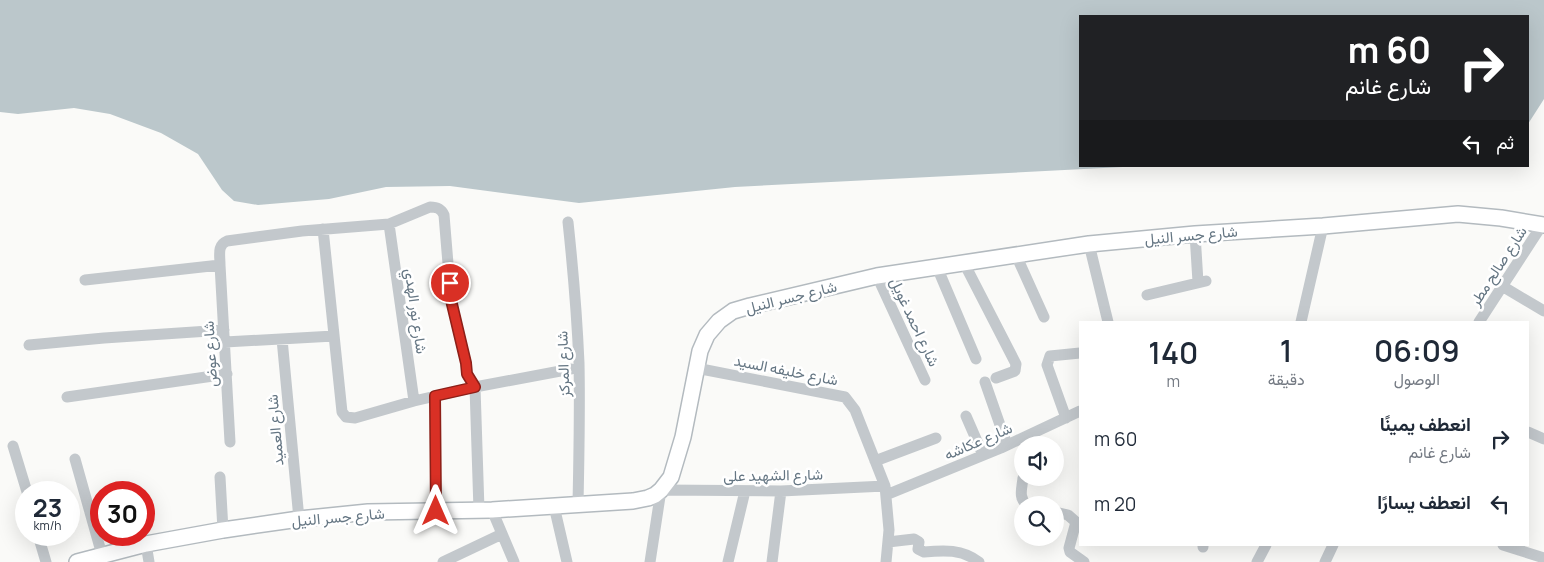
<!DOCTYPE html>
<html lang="ar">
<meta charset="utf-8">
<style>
:root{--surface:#fff;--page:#f6f6f7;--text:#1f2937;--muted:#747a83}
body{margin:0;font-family:Manrope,Vazirmatn,sans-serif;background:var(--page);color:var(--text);direction:rtl;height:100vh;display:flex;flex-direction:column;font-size:19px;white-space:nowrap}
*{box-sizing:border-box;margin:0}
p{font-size:16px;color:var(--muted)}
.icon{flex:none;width:28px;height:28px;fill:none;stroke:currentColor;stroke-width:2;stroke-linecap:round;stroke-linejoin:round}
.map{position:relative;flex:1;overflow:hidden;direction:ltr}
.sheet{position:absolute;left:1079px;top:321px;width:450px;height:225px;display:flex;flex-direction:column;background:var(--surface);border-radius:0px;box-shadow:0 5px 20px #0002;direction:rtl}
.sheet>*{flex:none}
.hud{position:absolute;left:1079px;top:15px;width:450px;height:152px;border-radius:0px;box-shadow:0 5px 20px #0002;direction:rtl;background:#202124;color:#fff;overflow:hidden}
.fabs{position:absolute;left:1014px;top:436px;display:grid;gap:10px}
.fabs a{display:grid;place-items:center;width:50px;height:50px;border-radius:50%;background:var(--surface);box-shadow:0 5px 20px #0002;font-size:25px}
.speed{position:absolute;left:15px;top:481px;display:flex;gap:10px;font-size:25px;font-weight:700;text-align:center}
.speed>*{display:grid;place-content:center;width:65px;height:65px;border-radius:50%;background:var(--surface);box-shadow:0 5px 20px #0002;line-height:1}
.speed small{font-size:12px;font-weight:400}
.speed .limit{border:8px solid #d22;background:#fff;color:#111}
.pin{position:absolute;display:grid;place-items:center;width:42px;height:42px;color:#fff;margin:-21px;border:2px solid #fff;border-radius:50%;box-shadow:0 1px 5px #0007}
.me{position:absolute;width:55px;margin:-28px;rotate:0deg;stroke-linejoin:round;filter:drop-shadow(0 0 4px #0008)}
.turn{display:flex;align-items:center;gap:18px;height:105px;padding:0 15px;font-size:22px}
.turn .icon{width:65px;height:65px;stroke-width:2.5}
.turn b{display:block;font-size:35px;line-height:42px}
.then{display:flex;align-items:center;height:48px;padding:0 15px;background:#0003;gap:10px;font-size:19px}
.eta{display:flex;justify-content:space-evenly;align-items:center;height:85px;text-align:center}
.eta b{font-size:30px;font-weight:600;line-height:35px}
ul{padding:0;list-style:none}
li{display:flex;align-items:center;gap:15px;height:65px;padding:0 15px}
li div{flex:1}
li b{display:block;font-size:19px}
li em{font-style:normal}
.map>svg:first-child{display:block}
.water{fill:#bbc7cb}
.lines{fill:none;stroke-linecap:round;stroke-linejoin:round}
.secondary-casing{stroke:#b3babf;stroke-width:18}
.street{stroke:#c3c8cc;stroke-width:11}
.secondary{stroke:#fff;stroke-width:15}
.route-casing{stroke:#8d1f18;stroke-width:12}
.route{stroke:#d93025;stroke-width:9}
.labels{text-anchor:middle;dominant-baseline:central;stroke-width:5;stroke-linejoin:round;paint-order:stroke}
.street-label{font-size:15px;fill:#657683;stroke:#fff}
</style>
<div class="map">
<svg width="1544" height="562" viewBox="0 0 1544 562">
<rect width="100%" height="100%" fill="#fafaf8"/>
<!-- water -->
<path class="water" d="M0,0H1544V99L1528,124V16H1080V166H1142L735,187L579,203L450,186L386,187L329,199L258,205L234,201L222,190L198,154L161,133L110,114L74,108L18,114L0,112Z"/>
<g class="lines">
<defs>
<path id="secondary" d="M77,562L146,544L223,530L299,519L368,512L492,510L633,501L648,498L655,495L661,490L671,477L683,437L700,351L707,335L719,321L733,311L750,306L877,276L1089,244L1195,234L1323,226L1458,214L1501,218L1544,225"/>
</defs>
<!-- secondary casing -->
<use href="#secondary" class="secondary-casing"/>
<!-- street -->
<path class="street" d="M568,222C573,269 577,316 579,363C580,410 579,457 578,504
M389,224L414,401
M323,229L342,412L346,417L355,418L414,401L475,387L571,369
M1195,234L1198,282
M1089,244L1108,322
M1016,255L1044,317
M964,263L1016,364L1015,371L996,378
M937,267L976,359
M877,276L925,380
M85,280L220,265
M1502,286L1544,311
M1147,295L1206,281
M1301,322L1323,226
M1479,322L1542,225
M282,339L299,519
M225,342L334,336
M29,345L104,338L224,330
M696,368L845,397L855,410L885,486L889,530L886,562
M985,382L1007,445
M435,396L436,511
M67,397L227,374
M966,416L983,455
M1066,418L1047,365L1050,356L1080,353
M1528,432L1544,439
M230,442L220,265C220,255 217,245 227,241L302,231L389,224L430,207C436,207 441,208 444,215L451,300L466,363L467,374L475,387L479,510
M13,446L27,492
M75,459L102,555
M875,461L936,438
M220,477L223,530
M1023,478C1022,488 1018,498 1027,505
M886,495L1001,448L1080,411
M554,506L567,562
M492,510L514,562
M1055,512L1068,515L1076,522L1069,548L1070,552L1084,562
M38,535L46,562
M888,542L914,539L919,542L918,549L924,552C944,550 962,549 979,562
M146,544L149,562
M1503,545L1544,558
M1203,547V545
M443,562L502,534
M650,562L661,490L781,491L885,486
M728,562L745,491
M772,562L781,491
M1257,562L1266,545
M1325,562L1333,545"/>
<!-- secondary -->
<use href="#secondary" class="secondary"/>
</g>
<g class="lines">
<defs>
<path id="route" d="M436,511L435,396L475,387L467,374L466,363L451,300L450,283"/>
</defs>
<!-- route casing -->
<use href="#route" class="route-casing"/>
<!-- route -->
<use href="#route" class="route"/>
</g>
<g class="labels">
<!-- street labels -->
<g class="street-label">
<text transform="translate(1191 235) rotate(-5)">شارع جسر النيل</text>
<text transform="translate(1498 266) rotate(-57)">شارع صالح مطر</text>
<text transform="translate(791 297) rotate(-14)">شارع جسر النيل</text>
<text transform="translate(416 311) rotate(82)">شارع نور الهدي</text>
<text transform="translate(915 322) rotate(65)">شارع احمد غويل</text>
<text transform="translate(210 354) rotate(-93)">شارع عوض</text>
<text transform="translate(563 364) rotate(-92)">شارع المركز</text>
<text transform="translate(786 370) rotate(11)">شارع خليفه السيد</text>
<text transform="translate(275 430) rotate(-95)">شارع العميد</text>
<text transform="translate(978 441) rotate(-23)">شارع عكاشه</text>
<text transform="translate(773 475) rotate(-1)">شارع الشهيد على</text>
<text transform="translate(338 517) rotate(-5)">شارع جسر النيل</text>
</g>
</g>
</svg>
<div class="fabs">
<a><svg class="icon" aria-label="sound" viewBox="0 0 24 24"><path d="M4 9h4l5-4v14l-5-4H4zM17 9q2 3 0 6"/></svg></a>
<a><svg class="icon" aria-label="search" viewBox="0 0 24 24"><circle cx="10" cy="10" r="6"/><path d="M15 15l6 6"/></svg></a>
</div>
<div class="speed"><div>23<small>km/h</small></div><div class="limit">30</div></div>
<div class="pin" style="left:450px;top:283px;background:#d93025"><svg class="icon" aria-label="arrive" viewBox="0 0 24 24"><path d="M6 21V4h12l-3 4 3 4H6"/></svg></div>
<svg class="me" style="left:436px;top:511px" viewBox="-20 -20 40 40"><path d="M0-17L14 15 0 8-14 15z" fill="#d93025" stroke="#fff" stroke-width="4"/></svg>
<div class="hud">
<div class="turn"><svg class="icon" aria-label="right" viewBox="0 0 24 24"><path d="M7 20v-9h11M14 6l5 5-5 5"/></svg><div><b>60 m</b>شارع غانم</div></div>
<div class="then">ثم<svg class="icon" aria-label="left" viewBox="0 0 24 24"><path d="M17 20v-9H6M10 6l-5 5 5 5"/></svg></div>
</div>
<section class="sheet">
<div class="eta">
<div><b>06:09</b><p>الوصول</p></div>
<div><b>1</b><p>دقيقة</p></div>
<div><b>140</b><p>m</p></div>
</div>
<ul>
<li><svg class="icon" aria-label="right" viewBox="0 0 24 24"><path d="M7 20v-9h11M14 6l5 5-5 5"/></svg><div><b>انعطف يمينًا</b><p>شارع غانم</p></div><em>60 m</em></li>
<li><svg class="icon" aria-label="left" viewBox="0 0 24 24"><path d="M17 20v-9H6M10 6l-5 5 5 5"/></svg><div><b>انعطف يسارًا</b></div><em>20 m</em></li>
</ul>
</section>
</div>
